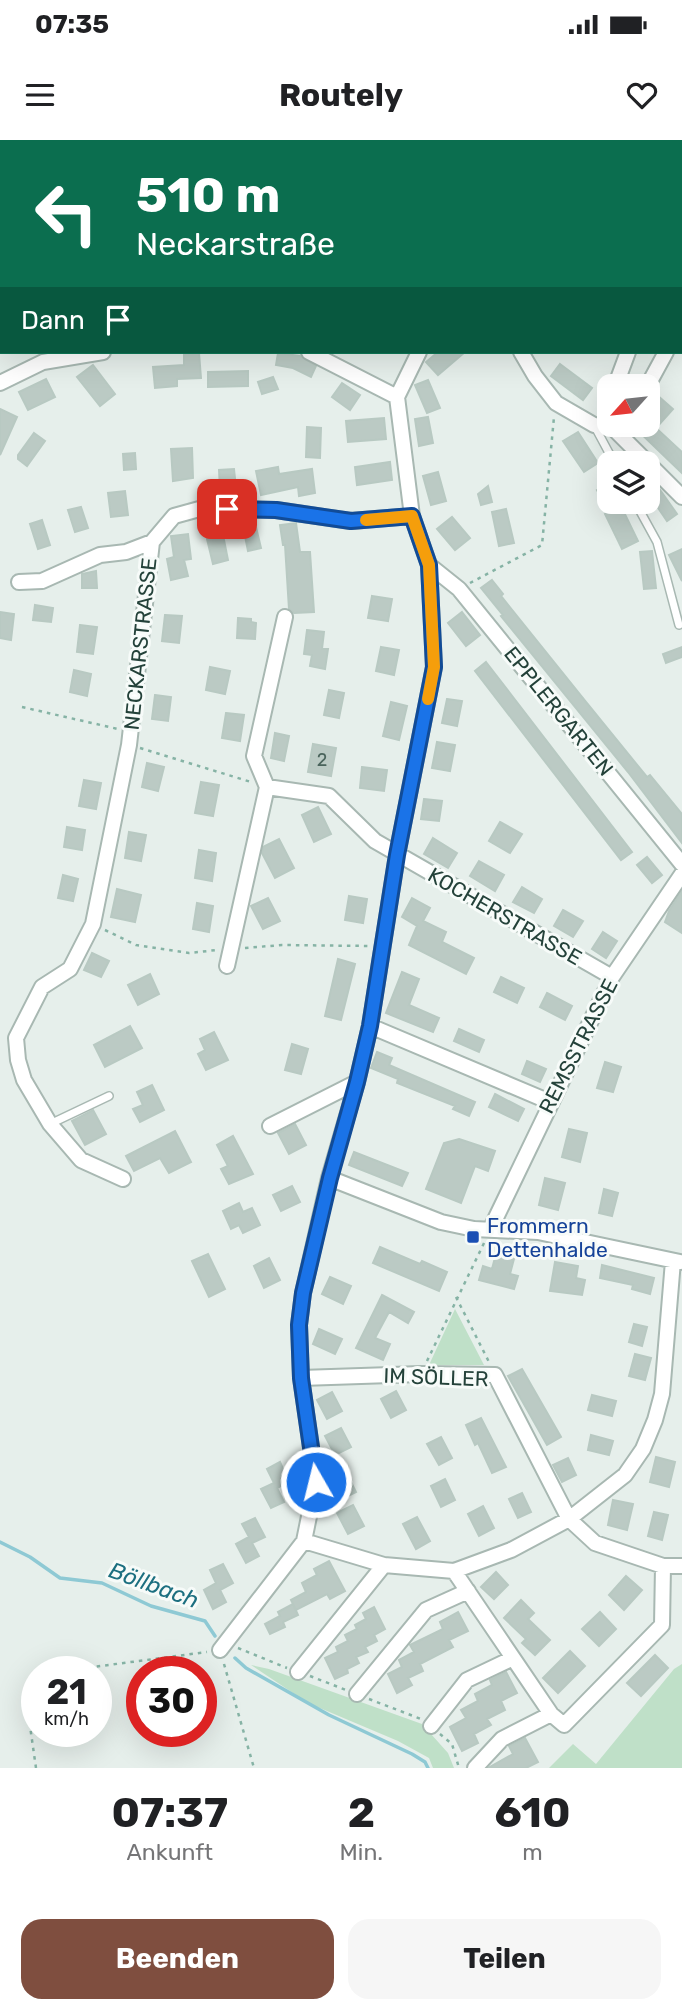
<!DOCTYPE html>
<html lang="de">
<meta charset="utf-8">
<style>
:root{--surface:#fff;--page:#f6f6f6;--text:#202124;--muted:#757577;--accent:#7f4e3f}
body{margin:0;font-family:Rubik,sans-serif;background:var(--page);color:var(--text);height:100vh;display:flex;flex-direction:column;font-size:26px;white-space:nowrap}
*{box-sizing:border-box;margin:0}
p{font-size:23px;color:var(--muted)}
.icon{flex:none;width:38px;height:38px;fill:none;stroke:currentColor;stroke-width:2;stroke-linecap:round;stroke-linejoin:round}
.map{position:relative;height:1628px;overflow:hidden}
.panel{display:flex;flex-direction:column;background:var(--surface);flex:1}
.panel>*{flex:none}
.guide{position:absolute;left:0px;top:0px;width:682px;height:214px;box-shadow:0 7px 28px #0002;background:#0b6e4f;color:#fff;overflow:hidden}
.needle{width:46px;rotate:243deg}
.controls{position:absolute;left:597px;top:234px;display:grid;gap:14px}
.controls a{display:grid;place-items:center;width:63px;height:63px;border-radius:14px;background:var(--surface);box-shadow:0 7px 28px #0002;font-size:35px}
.speed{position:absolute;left:21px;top:1516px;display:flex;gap:14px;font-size:35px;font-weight:700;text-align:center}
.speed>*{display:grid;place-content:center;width:91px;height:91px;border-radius:50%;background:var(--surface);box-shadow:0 7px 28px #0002;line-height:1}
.speed small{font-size:18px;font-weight:400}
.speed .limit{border:10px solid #d22;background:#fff;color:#111}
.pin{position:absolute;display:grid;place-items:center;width:60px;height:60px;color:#fff;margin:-30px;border-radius:14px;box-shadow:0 4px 10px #0006}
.me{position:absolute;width:77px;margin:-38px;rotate:352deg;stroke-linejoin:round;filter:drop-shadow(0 0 5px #0008)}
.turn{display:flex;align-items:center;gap:24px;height:147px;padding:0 21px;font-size:32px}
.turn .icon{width:91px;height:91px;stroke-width:2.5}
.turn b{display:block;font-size:49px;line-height:60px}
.then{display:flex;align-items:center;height:66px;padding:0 21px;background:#0003;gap:14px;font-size:26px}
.eta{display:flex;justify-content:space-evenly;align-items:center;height:119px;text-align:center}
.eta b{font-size:42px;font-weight:700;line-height:49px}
.button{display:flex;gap:14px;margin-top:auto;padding:14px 21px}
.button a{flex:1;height:80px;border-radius:21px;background:var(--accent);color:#fff;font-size:28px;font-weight:700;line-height:80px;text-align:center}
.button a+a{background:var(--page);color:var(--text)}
.status{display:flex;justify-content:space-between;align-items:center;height:49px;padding:0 35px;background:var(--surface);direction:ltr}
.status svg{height:19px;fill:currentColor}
header{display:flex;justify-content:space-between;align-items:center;height:91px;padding:0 21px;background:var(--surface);font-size:32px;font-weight:700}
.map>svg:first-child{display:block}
.green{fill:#bfe0c8}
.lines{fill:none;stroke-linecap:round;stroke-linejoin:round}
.stream{stroke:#8ec9d4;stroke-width:3.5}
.building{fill:#bbcac4;stroke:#b8c9c2;stroke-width:2}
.lane-casing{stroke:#a8b8b2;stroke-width:10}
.street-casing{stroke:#a8b8b2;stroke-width:18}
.path{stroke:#86b3a5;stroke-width:2.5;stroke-dasharray:3.5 5;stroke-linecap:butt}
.lane{stroke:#fff;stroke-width:7}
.street{stroke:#fff;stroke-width:14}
.route-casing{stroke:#114b97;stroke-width:18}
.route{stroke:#1a73e8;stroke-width:12}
.slow{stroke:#f59e0b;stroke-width:12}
.transit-dot{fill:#1a4fb4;stroke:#f7fbf9;stroke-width:2.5}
.labels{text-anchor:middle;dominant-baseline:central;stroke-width:6;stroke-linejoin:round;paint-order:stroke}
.number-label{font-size:18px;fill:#4a645c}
.street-label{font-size:21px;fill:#24423a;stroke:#f7fbf9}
.transit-label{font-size:21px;fill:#164399;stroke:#f7fbf9;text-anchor:start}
.water-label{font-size:23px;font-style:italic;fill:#1c6f80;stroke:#f7fbf9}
</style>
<div class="status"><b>07:35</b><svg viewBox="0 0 49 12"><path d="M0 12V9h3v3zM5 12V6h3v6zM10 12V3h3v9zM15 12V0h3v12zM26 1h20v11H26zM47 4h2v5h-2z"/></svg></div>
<header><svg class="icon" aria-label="menu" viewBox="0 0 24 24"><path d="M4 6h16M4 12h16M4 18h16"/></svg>Routely<svg class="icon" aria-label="heart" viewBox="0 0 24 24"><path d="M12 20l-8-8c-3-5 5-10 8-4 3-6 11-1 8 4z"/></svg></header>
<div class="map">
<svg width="682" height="1628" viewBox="0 0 682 1628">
<rect width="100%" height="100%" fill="#e6efeb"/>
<!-- green -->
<path class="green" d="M455,1169L484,1225H429Z
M682,1524V1628H549L573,1604L596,1624L674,1529Z
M251,1525L269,1529L422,1584L448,1613L454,1628H433L429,1618L398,1601L308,1563Z"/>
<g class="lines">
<!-- stream -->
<path class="stream" d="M0,1402L30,1417L60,1438L102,1443L151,1466L205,1481L215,1496
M235,1518L246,1528L329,1575L412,1614L425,1622L428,1628"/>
</g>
<!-- building -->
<path class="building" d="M438,212H465L438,235L426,222Z
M199,213L201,238L177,239V246L155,248L153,227L184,225V214Z
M278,213L300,216L316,226L311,237L293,228L276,225Z
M560,224L592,248L583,260L551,236Z
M93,225L115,254L100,266L77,237Z
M248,231V246L208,247V232Z
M273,237L278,249L262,254L258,242Z
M46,239L55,257L28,270L19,252Z
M428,240L440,268L427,273L415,245Z
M342,243L360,255L350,270L332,257Z
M657,255L673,269L656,288L682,312V333L632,285H648V265Z
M0,269L17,277L0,315Z
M428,277L433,303L419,306L415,279Z
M384,278L386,299L348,302L346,281Z
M307,287L321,288L320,318L306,317Z
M578,292L598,323L584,332L563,301Z
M34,293L45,301L27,326L18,319V315Z
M192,308L193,338L173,341L171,309Z
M135,313L136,329L124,330L123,314Z
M390,322L392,340L357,345L355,327Z
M278,327L279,334L312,329L315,353L299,356L298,347L261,355L256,331Z
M234,329L236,348L220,349L219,330Z
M438,332L446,361L431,365L423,336Z
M609,343V362H619L638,401L622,409L605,374L609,372L597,350Z
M488,346L492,362L481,365L478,354Z
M658,347L677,374L667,381L650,356V352Z
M125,351L128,375L111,377L108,353Z
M81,367L88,388L75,392L68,370Z
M506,369L514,403L499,406L492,372Z
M452,377L470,398L455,410L437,389Z
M42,380L50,405L38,409L30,384Z
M255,383L261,408L248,411L243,386Z
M296,383L300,412H310L314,472L294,473L289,469L285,405H283L280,385Z
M188,394L191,419L184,420L188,436L171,440L167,419L174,417L171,396Z
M223,395L228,420L213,424L207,399Z
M682,409V441L669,415Z
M652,411L656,448L644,449L640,412Z
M96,431L97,448H82V434Z
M492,440L503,454L501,456L586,562L647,637L650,635L682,674V703L628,632L501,476L503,475L481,448Z
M372,456L392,459L388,481L368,478Z
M35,465L53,468L51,482L33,480Z
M0,472L14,474L11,500L0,498Z
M462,472L480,495L466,506L448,483Z
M165,475L182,476L179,503L162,501Z
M238,478L251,479V482L256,483L255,499L237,498Z
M80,485L97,487L93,514L77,512Z
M307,490L324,492L322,509H328L325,529L310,526L312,515L304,514Z
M381,507L399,510L394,535L376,531Z
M682,507V517L666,523L663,514Z
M486,522L632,712L621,720L475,531Z
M210,527L230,531L225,554L206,550Z
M74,530L91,534L87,556L70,552Z
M329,550L344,553L339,578L324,575Z
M155,555L171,557L168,581L152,579Z
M447,559L462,561L457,586L442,583Z
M391,562L407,566L399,600L383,596Z
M226,573L244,575L240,601L222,598Z
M275,593L289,596L284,621L271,618Z
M437,602L455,605L450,631L432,628Z
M313,604L336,608L331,636L308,632Z
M147,623L164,627L158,651L142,647Z
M362,627L387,630L384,651L360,648Z
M84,640L101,643L96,669L79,666Z
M201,642L219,645L213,676L195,673Z
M424,659L442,661L439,681L421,679Z
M318,667L331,694L314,702L302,675Z
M500,682L522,694L510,713L489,701Z
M67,687L85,690L82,710L64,707Z
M129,692L146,695L141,721L125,718Z
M433,698L457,713L448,728L424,714Z
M279,699L294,728L275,738L262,713L263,707Z
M199,710L216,713L212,741L195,738Z
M647,717L662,735L652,743L637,725Z
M479,721L504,735L495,751L470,736Z
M63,735L78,739L73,761L58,758Z
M522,747L542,759L534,773L513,762Z
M117,749L141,755L135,782L111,777Z
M682,751V793L665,782L669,771Z
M349,756L367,759L363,783L345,780Z
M268,758L280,781L263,789L251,766Z
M412,758L430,768L423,781L446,792L442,802L474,818L466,834L409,805L417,786L402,777Z
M197,763L213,766L209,792L193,789Z
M563,770L583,781L573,797L554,786Z
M603,792L617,801L606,818L592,809Z
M92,813L109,821L101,837L84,830Z
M338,819L355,824L341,880L325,876Z
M402,832L419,839L409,865L439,878L433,892L386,873Z
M150,834L159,854L138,865L128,845Z
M501,837L524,848L517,863L494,852Z
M547,853L572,866L565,880L540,867Z
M130,886L142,908L105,927L94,905Z
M459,889L484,900L479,912L454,901Z
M214,892L228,920L206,930L198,914L205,910L200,899Z
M292,904L308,909L301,934L285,930Z
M377,912L392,918L389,925L475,962L469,976L453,969L455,966L397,943L398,939L371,928Z
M527,921L546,929L540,942L522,934Z
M605,922L621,927L613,952L597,948Z
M152,945L164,970L140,982L133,969L143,965L137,952Z
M495,954L524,969L518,981L489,967Z
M93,970L106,994L85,1005L72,981Z
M295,984L306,1005L289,1014L278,993Z
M569,989L587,993L580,1022L562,1017Z
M175,991L191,1022L169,1033L160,1018L134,1031L126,1016Z
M233,996L253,1034L229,1044L221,1029L228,1026L217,1005Z
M459,999L495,1011L488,1031L475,1026L461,1063L426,1049L444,1003Z
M354,1012L408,1033L402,1046L349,1025Z
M545,1038L565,1043L558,1070L539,1065Z
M292,1046L300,1062L281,1071L273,1055Z
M604,1049L618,1053L612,1076L599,1073Z
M239,1063L243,1072L252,1068L260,1085L243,1093L239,1085L231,1089L223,1071Z
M380,1107L420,1124L422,1121L447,1132L439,1151L373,1123Z
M497,1110L515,1115L510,1134L518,1136L514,1149L479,1140L483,1126L492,1129Z
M208,1114L225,1149L209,1157L192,1121Z
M269,1118L280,1140L264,1148L254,1126Z
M555,1122L578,1126L576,1138L585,1140L582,1155L550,1151Z
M602,1125L654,1138L650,1154L632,1149L633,1145L600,1138Z
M330,1137L351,1146L343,1164L322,1154Z
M382,1155L414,1172L408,1183L389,1172L375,1198L390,1204L383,1220L356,1208Z
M634,1184L647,1187L642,1206L629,1202Z
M319,1189L342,1199L335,1214L313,1204Z
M635,1214L651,1218L645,1240L629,1236Z
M522,1229L561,1297L547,1305L508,1236Z
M396,1251L406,1270L391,1278L381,1259Z
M332,1252L342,1271L327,1279L317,1260Z
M592,1255L616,1261L612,1276L588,1270Z
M481,1278L506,1327L492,1333L478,1303L475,1305L466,1285Z
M341,1288L351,1307L335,1315L325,1296Z
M591,1295L613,1301L609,1315L588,1310Z
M441,1297L452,1318L439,1325L427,1304Z
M656,1317L675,1322L669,1347L650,1342Z
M568,1318L576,1335L562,1342L553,1325Z
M280,1322L289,1342L277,1348L284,1362L271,1368L261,1349L274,1343L267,1329Z
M344,1328L356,1352L340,1360L329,1336Z
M445,1339L455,1360L441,1367L431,1346Z
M522,1353L531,1372L518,1378L509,1359Z
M613,1360L633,1364L627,1390L608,1385Z
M353,1365L364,1386L348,1394L337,1373Z
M483,1366L494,1388L479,1396L468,1374Z
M654,1372L668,1375L662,1400L648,1396Z
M417,1377L430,1401L416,1409L403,1384Z
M255,1378L265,1397L252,1403L259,1416L246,1423L236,1404L249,1397L242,1384Z
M329,1421L345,1451L330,1459L327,1454L296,1470L291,1460L306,1452L302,1443L317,1435L314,1429Z
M223,1424L233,1443L220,1450L226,1462L213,1469L204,1450L216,1443L210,1430Z
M496,1432L508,1445L494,1459L481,1447Z
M626,1436L642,1450L624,1470L609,1455Z
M521,1460L534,1473L528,1479L550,1500L535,1515L522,1503L526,1499L504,1478Z
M293,1464L298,1475L283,1482L285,1487L270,1494L265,1484L280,1476L278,1472Z
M374,1467L385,1489L374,1495L377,1501L365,1507L368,1512L356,1517L359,1523L347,1529L348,1533L335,1539L325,1518L338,1512L336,1507L348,1501L345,1495L357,1489L355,1485L366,1479L363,1473Z
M458,1472L468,1491L449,1500L453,1507L420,1524L423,1531L408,1538L412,1545L397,1553L388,1534L402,1527L399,1520L414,1512L410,1505L443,1489L440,1482Z
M600,1472L616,1489L599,1506L582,1489Z
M570,1511L585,1526L558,1553L543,1538Z
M655,1515L668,1528L641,1556L627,1543Z
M506,1532L517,1553L501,1561L505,1570L487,1579L491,1585L474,1594L478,1603L462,1611L450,1587L466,1578L461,1570L478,1561L475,1554L492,1545L490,1540Z
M525,1598L538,1622L526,1628H488L513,1614L509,1606Z"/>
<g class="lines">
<defs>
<path id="lane" d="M594,285L615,324
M635,362L657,402L679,485
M50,984L109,956"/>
<path id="street" d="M431,0V2
M681,187L682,185
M309,212L397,257
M521,212L535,236L556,263L594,285L612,287L682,357
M0,243L43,222L103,212
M615,247L628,212
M647,247L666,212
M609,265L606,273L609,280
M429,425L459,449L682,724
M19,442L42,441L100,415L126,412L152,402
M267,647L254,616L285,477
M227,826L267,647L329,656L375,701L612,837
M370,886L550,962
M270,986L357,942
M329,1038L441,1082L474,1089L538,1092L680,1122
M123,1039L81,1020L50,984L24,940L18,920L16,898L42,847L70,829L93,784L129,605L152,402L174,376L203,368L276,370L351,381L412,376
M491,1088L612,837L682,734
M301,1238L421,1234L495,1235L569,1379L595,1403L663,1426H682
M304,1401L384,1425L454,1431L511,1410L569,1379L625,1335L643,1309L655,1280L662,1254L673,1121
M454,1431L551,1574L564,1585L662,1485L663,1426
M220,1510L304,1401L316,1342L301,1238L299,1185L303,1153L329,1038L357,942L370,886L397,715L434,527L429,425L412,376L397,257L419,212
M298,1532L384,1425
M357,1554L426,1470L468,1451
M431,1586L467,1540L511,1519
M475,1628L502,1599L551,1574"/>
</defs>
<!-- lane casing -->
<use href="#lane" class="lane-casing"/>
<!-- street casing -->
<use href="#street" class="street-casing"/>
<!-- path -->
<path class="path" d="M5,0L7,2
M656,0V2
M470,443L542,405L554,277
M22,567L118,589
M140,608L251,642
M105,790L136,805L189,813L217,810
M245,808L282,805L371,806
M456,1157L489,1222
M427,1221L485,1101
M238,1508L287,1528
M224,1524L254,1628
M63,1531L207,1512
M310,1536L346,1550
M369,1559L421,1579
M440,1594L452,1604L459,1628
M36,1628L28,1572L32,1549L37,1546"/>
<!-- lane -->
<use href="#lane" class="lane"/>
<!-- street -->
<use href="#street" class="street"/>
</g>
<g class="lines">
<defs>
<path id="route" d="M227,369L276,370L351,381L412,376L429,425L434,527L397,715L370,886L357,942L330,1038L303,1153L299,1185L301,1238L316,1342"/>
</defs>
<!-- route casing -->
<use href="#route" class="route-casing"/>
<!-- route -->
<use href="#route" class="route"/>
<!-- slow -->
<path class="slow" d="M366,380L412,376L429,425L434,527L428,559"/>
</g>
<!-- markers -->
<rect class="transit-dot" x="466" y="1090" width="14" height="14" rx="3.5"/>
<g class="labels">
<!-- number labels -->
<g class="number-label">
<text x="322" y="620">2</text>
</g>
<!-- street labels -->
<g class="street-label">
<text transform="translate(140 504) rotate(-84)">NECKARSTRASSE</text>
<text transform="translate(559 571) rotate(51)">EPPLERGARTEN</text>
<text transform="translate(505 776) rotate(30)">KOCHERSTRASSE</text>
<text transform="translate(578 906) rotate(-63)">REMSSTRASSE</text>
<text transform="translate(436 1237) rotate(2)">IM SÖLLER</text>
</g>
<!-- transit labels -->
<g class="transit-label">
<text x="487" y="1085">Frommern<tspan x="487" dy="24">Dettenhalde</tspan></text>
</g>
<!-- water labels -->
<g class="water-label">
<text transform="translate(154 1445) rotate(20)">Böllbach</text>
</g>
</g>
</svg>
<div class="controls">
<a><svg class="needle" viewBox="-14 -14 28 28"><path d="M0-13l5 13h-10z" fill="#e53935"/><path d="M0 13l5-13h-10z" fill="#757577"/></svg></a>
<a><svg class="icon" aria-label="layers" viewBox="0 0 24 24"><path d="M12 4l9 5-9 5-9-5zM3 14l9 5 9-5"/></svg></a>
</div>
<div class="speed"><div>21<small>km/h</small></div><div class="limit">30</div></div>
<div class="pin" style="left:227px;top:369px;background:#d93025"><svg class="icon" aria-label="arrive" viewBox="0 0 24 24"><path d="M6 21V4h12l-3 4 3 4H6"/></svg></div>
<svg class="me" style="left:316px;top:1342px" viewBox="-20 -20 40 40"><circle r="17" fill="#1a73e8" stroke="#fff" stroke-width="3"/><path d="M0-11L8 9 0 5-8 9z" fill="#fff"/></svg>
<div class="guide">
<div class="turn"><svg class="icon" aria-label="left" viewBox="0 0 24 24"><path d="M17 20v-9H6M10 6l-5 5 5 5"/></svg><div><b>510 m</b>Neckarstraße</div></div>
<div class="then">Dann<svg class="icon" aria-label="arrive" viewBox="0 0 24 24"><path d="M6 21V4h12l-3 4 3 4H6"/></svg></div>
</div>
</div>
<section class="panel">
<div class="eta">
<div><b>07:37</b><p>Ankunft</p></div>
<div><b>2</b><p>Min.</p></div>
<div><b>610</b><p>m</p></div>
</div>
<div class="button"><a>Beenden</a><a>Teilen</a></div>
</section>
